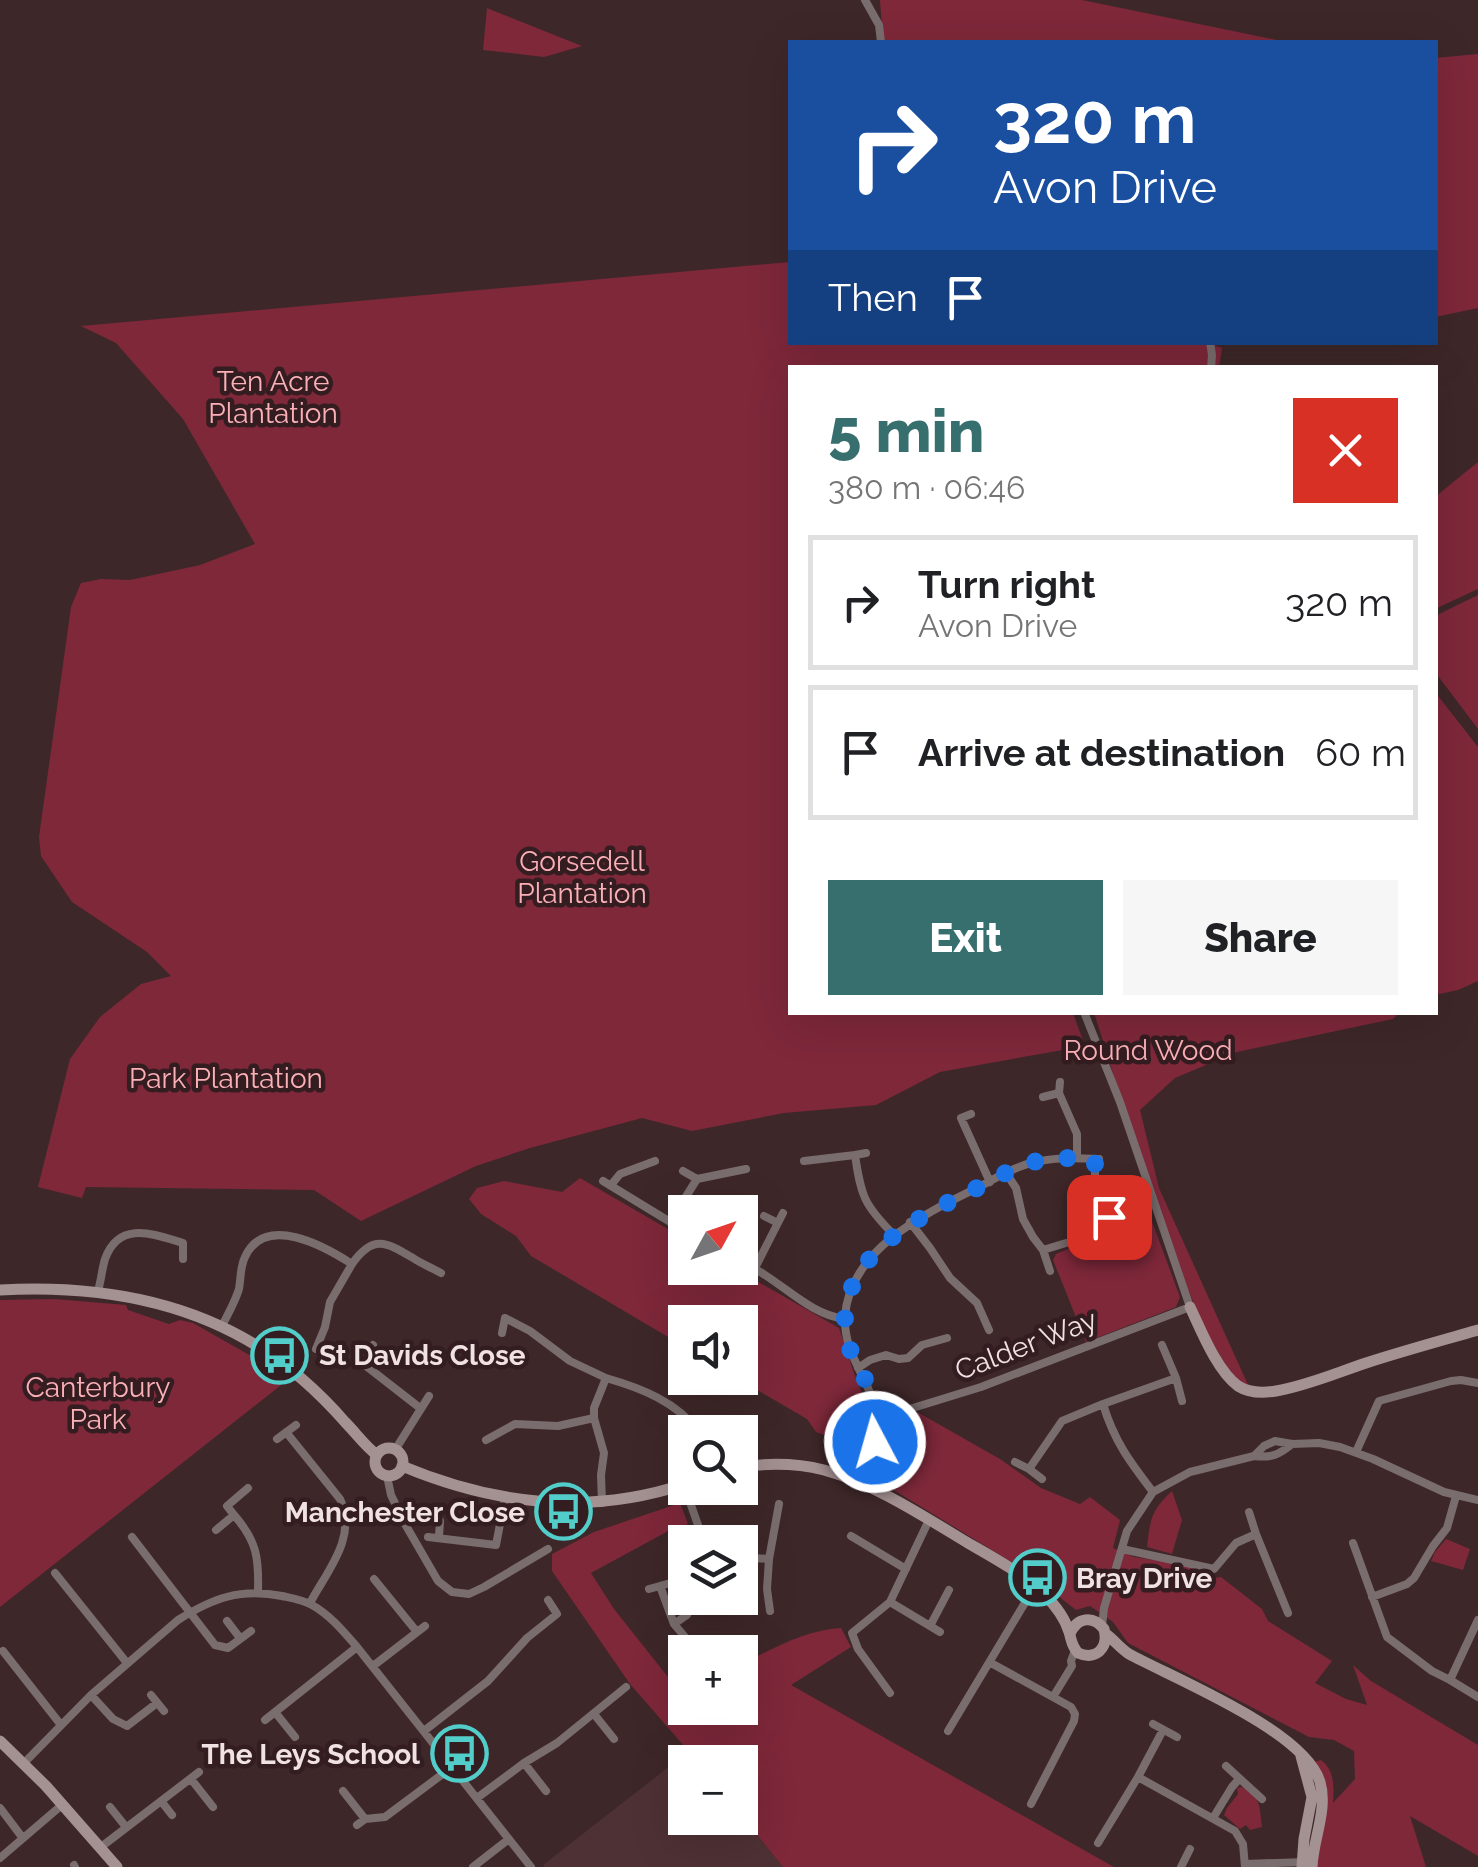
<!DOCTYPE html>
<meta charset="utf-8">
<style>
:root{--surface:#fff;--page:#f6f6f6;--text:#202124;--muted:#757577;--line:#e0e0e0;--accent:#376e6e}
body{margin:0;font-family:Raleway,sans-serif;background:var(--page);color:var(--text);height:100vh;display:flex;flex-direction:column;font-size:38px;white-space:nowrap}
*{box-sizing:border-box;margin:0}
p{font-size:32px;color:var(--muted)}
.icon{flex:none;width:55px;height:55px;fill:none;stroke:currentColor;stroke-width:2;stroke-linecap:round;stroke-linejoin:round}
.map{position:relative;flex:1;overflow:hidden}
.drawer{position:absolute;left:788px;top:365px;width:650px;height:650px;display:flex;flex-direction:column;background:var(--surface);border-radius:0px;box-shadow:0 10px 40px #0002}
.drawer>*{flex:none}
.guide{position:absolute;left:788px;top:40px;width:650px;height:305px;border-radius:0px;box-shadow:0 10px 40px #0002;background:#1a4fa0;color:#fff;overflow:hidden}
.needle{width:65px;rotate:50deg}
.tools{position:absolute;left:668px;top:1195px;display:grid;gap:20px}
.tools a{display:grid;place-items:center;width:90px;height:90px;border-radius:0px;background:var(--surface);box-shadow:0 10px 40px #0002;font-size:50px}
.pin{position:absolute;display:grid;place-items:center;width:85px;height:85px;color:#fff;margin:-42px;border-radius:20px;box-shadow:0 5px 15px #0006}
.me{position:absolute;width:110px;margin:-55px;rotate:354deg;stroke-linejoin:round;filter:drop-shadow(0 0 8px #0008)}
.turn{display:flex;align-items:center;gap:35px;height:210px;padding:0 40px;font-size:45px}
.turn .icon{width:130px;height:130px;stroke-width:2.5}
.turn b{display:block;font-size:70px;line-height:85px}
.then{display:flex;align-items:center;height:95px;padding:0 40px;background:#0003;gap:20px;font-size:38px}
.round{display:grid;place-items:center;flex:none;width:105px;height:105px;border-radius:0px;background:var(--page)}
.headline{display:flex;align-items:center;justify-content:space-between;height:170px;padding:0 40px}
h1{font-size:60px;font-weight:800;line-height:75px;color:var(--accent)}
.button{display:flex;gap:20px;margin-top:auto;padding:20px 40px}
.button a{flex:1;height:115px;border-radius:0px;background:var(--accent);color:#fff;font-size:40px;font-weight:800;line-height:115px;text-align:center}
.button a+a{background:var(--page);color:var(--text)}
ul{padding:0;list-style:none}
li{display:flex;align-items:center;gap:30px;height:135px;margin:0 20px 15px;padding:0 20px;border:5px solid var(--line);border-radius:0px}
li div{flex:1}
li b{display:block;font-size:38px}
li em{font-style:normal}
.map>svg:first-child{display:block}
.built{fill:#4e3135}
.green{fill:#7e283a}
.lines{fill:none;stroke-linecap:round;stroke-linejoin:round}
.street{stroke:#7a6d6e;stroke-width:8}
.secondary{stroke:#a49192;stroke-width:11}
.route{stroke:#1a73e8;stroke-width:18;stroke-dasharray:0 32.4}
.labels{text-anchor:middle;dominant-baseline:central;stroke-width:9;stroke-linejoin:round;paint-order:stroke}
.park-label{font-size:28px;fill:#fbafb7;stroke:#331d20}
.street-label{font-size:28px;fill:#f0e1e2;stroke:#331d20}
.poi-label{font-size:28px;font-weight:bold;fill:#f0e1e2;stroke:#331d20;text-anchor:start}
</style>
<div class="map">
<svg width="1478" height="1867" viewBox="0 0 1478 1867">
<rect width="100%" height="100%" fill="#3e2729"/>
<!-- built -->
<path class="built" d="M689,1751L698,1762H685V1818H740V1814L783,1867H545L543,1865Z"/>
<!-- green -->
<path class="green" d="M880,0H1082L1287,42H883Z
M487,8L499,13L582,46L544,57L483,50Z
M1478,54V308L1435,317V58Z
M790,262V342H1206L1222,348L1219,368H790V1012L1073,1013L1085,1046L940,1072L876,1105L784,1113L692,1131L642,1118L530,1148L476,1166L361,1221L314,1190L86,1187L82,1198L38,1187L70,1059L100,1017L141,984L171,976L147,952L72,902L41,856L39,837L71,607L81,583L101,579L130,580L200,565L255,544L183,419L116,343L81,326Z
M1478,462V589L1435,609V497Z
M1478,595V729L1435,672V616Z
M1435,692L1478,747V981L1458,990L1435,995Z
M1094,1013H1399L1393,1019L1237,1052L1175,1078L1140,1110L1159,1188L1249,1387C1197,1368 1115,1075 1094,1013Z
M580,1178L685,1239V1268H734L839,1328L854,1373L871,1416L890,1411L919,1413L1000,1459L1041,1488L1080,1504L1090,1497L1120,1520L1113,1548L1134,1557L1189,1565L1213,1578L1221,1577L1262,1609L1268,1621L1332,1661L1315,1683L1346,1699L1367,1705L1353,1665L1371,1681L1478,1745V1856L1410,1816L1426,1867H1315L1319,1829L1314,1762L1321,1760C1335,1770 1334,1789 1333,1803L1355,1779L1354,1751L1334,1740L1309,1737L1128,1643L1113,1622L1090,1606L1076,1610L1026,1571L853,1465L852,1445L816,1432L807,1419L737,1378H740V1322H685V1347L531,1256L516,1236L481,1214L469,1199L477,1188L504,1181L562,1192Z
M1150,1216L1180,1297L1176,1307L1086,1342L1053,1260L1056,1254L1078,1245L1089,1247L1111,1233Z
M54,1299L126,1305L128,1310L169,1324L180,1320L193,1323L290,1378L0,1607V1300Z
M1172,1491L1182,1520L1172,1554L1147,1547C1150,1520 1151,1510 1172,1491Z
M680,1503L688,1524L670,1530L591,1573L614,1609L668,1677L685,1683V1708H740V1665C772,1649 805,1630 841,1628L851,1647L791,1685L1114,1867H783L740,1814V1762H698L630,1684L552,1571V1554L594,1532Z
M1446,1539L1470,1549L1463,1570L1431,1561L1435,1552Z
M1242,1787C1262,1799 1259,1805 1262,1827L1250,1830L1246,1825L1240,1829L1224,1815L1227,1808L1238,1794L1237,1788Z"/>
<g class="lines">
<!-- street -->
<path class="street" d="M865,0L879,25L881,42
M1210,342L1212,355L1211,368
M1060,1082L1059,1093L1077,1134V1157
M1043,1097L1059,1093
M971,1114L961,1118L990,1182
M866,1153L855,1155C861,1196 864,1205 894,1235
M1095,1159V1188L1109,1217
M804,1161L855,1155
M683,1171L697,1179
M1006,1173L1016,1188L1023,1219L1033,1237L1043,1250L1050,1271
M603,1181L685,1231
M611,1185L620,1174L655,1161
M764,1216L778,1223
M670,1222L697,1179L746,1169
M910,1222L930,1248L950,1278L977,1303L989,1330
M1043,1250L1066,1243
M740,1262C778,1276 805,1314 845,1319
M755,1268L783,1213
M98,1291C101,1281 102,1269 105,1259C119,1220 153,1234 183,1243V1259
M222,1326C228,1314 235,1302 239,1289C241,1278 240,1267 245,1257C265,1213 324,1246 352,1264C373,1234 386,1242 413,1258C422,1264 432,1268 441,1273
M502,1333L505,1318L530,1331L570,1361L606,1378L594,1408V1418L604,1453L601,1475L602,1503
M373,1345L361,1362L420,1408
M1162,1345L1176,1378
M316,1349L325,1327L330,1302L352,1264
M858,1368L870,1360L886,1355L899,1359L908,1358L922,1345L947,1338
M606,1378C641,1388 677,1402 699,1432
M877,1419L981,1387L1190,1307L1120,1102L1084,1012
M286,1432L340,1499C358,1537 327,1571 310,1603
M277,1439L296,1425
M486,1440L515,1424L558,1426L594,1418
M395,1450L429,1396
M1356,1452L1379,1401L1451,1381L1461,1380L1478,1383
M1254,1456C1271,1458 1279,1455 1292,1444
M1015,1462L1029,1469
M387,1476L391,1495L405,1524L438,1581L452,1592L469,1594L484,1587L548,1549
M1042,1479L1029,1469L1062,1421L1103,1404
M860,1484C873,1453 884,1421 868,1388C857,1364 844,1345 845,1317C849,1250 924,1214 975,1189C993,1180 1011,1168 1031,1163C1053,1157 1077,1158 1099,1159
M685,1488L704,1542
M1153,1492C1130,1462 1114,1441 1103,1404L1176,1378L1182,1401
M234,1515C257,1541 259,1558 258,1592
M216,1530L234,1515L227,1506L248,1488
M1256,1534L1288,1613
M851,1536L906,1569
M132,1537L215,1645L228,1648L251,1631
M428,1537L496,1545L505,1498
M439,1537L440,1521
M1353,1543L1387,1637L1432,1671L1450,1680
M1122,1549L1214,1569L1236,1543L1256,1534L1249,1512
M769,1559L767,1589L770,1611
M740,1562L754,1558L769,1559L779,1504
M55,1573L127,1663
M374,1579L417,1632
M660,1586L674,1624L691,1644
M649,1589L685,1579
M1372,1597L1407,1584L1414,1578L1433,1546L1447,1528L1456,1496
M890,1602L940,1632
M1478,1620L1450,1680L1478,1697
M227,1621L240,1638
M674,1624L687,1615
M930,1626L949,1590
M1102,1626L1104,1608L1127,1531L1153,1492L1190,1472L1254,1456L1264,1446L1275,1441L1292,1444L1319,1443L1340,1447L1373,1459L1444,1492L1478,1500
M3,1651L61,1725
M991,1663L1071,1707L1075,1714L1074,1721L1031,1804
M373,1666L425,1626
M890,1693L858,1649L852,1633L890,1602L929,1520
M91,1695L113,1719L127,1726L157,1703
M151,1695L164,1711
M1053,1697L1072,1666L1071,1661L1075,1650
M275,1712L295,1737
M594,1714L614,1739
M265,1720L357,1647
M1153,1724L1177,1737
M424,1731L488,1681L527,1638L557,1614L548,1600
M948,1731L1026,1601
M24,1763L91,1695L178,1620C213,1598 240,1588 282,1596C291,1598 303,1600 312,1605C330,1615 344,1632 357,1647L531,1867
M524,1763L546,1791
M1226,1766L1262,1799
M1138,1777L1235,1831L1243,1844L1245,1867
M191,1779L213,1807
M343,1791L365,1819
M477,1798L524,1763L557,1743L626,1687
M161,1801L172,1815
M110,1807L126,1827
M0,1808L22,1837
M1213,1818L1232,1787L1239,1779
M357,1825L365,1819L385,1817L452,1767
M1098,1843L1138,1777L1163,1730
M101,1847L199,1772
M0,1858L63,1804
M1245,1864L1306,1862
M74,1865L75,1867
M473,1867L509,1839
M1181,1867L1190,1849"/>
<!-- secondary -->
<path class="secondary" d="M0,1290C109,1284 217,1305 302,1379C317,1392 332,1407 345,1422C356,1433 365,1446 377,1455
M1190,1307C1201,1330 1217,1371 1238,1386C1249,1393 1264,1393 1276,1391C1306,1386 1336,1373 1366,1363C1403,1351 1440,1341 1478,1330
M375 1462a14 14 0 1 1 28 0a14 14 0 1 1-28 0Z
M402,1466C495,1505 589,1516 685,1484
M740,1467C768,1463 796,1463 824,1470C875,1484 923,1516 968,1543C994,1558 1022,1573 1044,1594C1055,1605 1065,1618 1069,1632C1072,1641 1071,1645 1078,1653C1096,1661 1109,1648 1104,1629C1093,1615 1077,1617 1070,1634
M1106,1634C1114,1640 1121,1649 1129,1654C1175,1679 1305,1731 1320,1782C1328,1810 1313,1839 1312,1867
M0,1741L46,1786L117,1867
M1301,1756L1312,1797L1304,1839L1302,1867"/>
</g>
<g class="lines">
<!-- route -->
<path class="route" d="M875,1442C876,1426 877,1411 872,1396C862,1366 843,1351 845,1317C849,1249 925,1214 977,1188C995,1179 1014,1167 1033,1162C1053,1158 1075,1157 1095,1159V1188L1109,1217"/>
</g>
<!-- icons -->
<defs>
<symbol id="bus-ring" viewBox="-11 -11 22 22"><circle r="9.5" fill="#331d20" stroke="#53cdc9" stroke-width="1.5"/><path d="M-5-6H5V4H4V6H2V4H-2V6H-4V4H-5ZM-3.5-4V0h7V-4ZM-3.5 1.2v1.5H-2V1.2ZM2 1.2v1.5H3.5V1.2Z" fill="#53cdc9"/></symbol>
</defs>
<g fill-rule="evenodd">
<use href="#bus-ring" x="248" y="1324" width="63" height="63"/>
<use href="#bus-ring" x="532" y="1480" width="63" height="63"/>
<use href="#bus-ring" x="1006" y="1546" width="63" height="63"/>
<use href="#bus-ring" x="428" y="1722" width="63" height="63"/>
</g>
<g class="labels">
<!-- park labels -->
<g class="park-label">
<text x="273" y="381">Ten Acre<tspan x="273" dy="32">Plantation</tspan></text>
<text x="582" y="861">Gorsedell<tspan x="582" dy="32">Plantation</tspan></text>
<text x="1148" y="1050">Round Wood</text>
<text x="226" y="1078">Park Plantation</text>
<text x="98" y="1387">Canterbury<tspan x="98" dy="32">Park</tspan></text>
</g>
<!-- street labels -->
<g class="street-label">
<text transform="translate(1026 1345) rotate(-21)">Calder Way</text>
</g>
<!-- poi labels -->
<g class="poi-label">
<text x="319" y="1355">St Davids Close</text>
<text x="525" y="1512" text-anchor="end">Manchester Close</text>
<text x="1076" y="1578">Bray Drive</text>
<text x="420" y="1754" text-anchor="end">The Leys School</text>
</g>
</g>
</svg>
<div class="tools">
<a><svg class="needle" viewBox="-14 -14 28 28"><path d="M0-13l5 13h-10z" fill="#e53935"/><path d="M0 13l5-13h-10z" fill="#757577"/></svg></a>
<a><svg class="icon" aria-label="sound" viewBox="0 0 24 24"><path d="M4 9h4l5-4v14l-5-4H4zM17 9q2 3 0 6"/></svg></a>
<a><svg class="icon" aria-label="search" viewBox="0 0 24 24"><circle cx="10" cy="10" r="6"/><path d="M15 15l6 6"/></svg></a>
<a><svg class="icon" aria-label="layers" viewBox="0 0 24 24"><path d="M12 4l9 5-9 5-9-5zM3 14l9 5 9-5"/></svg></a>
<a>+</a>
<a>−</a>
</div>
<div class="pin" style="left:1109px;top:1217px;background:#d93025"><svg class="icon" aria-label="arrive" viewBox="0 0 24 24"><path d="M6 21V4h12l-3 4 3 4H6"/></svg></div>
<svg class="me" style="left:875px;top:1442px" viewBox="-20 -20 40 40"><circle r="17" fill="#1a73e8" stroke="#fff" stroke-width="3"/><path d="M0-11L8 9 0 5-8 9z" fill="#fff"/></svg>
<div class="guide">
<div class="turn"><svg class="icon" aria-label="right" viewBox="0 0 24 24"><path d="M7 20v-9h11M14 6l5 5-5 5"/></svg><div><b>320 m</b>Avon Drive</div></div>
<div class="then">Then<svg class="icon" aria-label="arrive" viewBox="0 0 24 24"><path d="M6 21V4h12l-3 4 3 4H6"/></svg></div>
</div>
<section class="drawer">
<div class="headline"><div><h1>5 min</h1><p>380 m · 06:46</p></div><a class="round" style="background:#d93025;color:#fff"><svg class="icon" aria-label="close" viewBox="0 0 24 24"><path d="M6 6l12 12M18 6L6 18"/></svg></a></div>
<ul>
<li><svg class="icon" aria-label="right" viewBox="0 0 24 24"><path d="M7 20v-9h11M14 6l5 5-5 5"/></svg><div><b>Turn right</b><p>Avon Drive</p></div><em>320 m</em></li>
<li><svg class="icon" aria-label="arrive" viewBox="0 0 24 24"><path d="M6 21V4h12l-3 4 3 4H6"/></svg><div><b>Arrive at destination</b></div><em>60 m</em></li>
</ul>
<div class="button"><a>Exit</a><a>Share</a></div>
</section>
</div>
